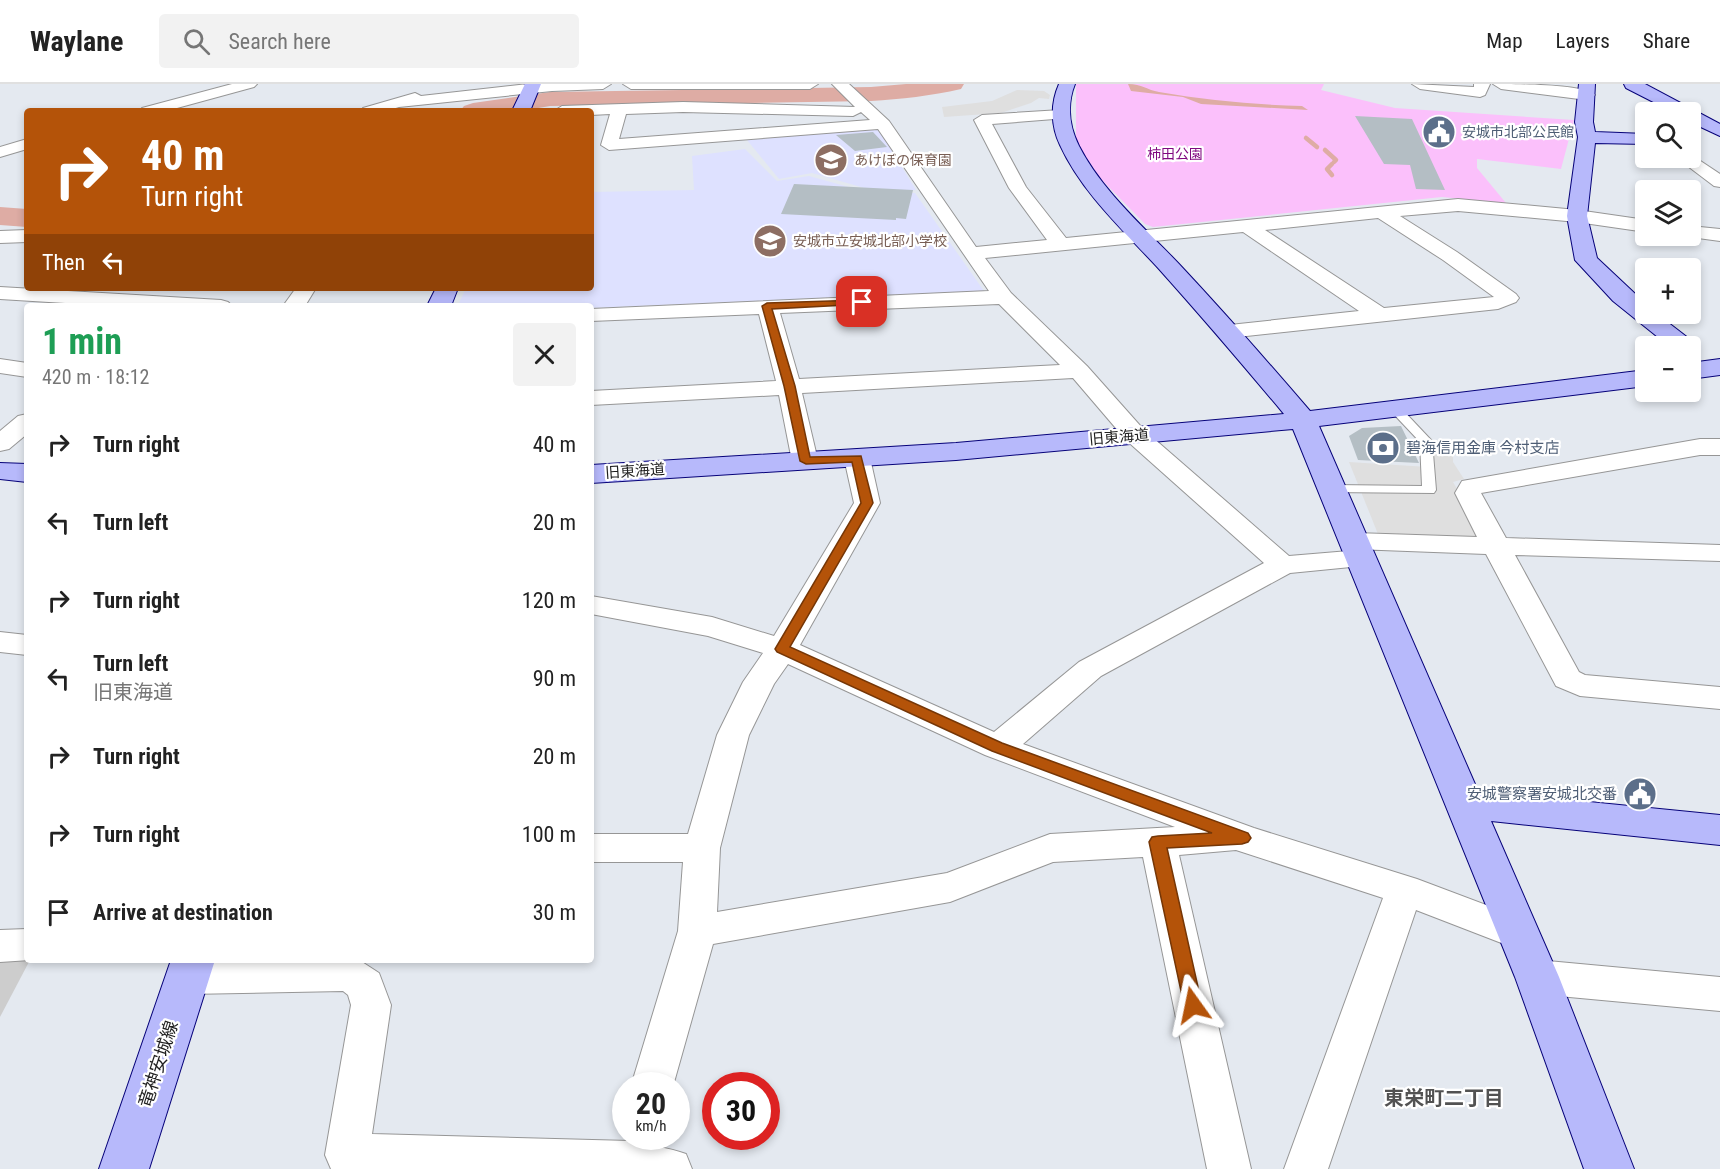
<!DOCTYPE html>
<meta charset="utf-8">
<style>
:root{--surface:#fff;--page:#f2f2f2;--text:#222;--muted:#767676;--line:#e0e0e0}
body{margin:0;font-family:"Roboto Condensed","Noto Sans JP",sans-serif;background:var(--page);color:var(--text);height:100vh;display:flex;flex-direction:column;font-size:22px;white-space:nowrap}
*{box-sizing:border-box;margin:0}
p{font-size:20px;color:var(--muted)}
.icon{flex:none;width:33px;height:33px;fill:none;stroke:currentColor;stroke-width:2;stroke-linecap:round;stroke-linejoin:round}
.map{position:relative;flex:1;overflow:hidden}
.side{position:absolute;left:24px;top:219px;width:570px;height:660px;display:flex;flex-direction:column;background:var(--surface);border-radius:6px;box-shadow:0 3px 9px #0003}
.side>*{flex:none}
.top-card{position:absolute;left:24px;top:24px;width:570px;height:183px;border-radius:6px;box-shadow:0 3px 9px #0003;background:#b45309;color:#fff;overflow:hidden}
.tools{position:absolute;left:1635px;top:18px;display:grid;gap:12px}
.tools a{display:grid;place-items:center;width:66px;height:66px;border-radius:6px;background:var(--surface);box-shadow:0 3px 9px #0003;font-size:30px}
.speed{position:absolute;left:612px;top:988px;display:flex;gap:12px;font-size:30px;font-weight:700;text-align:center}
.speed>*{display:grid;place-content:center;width:78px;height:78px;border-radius:50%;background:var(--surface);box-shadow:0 3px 9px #0003;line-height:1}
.speed small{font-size:15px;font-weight:400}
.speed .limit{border:9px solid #d22;background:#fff;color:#111}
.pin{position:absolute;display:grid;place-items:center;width:51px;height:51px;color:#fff;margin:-26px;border-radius:12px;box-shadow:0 3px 9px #0006}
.me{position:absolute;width:66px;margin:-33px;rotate:348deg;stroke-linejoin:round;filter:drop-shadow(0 0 4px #0008)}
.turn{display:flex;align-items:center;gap:21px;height:126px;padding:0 18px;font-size:27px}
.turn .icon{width:78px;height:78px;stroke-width:2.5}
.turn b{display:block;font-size:42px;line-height:51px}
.then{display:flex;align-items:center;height:57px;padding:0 18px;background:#0003;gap:12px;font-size:22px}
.round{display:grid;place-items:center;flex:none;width:63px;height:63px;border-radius:6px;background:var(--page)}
.head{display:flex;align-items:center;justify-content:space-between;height:102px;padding:0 18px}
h1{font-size:36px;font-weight:700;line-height:45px;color:#1e9e55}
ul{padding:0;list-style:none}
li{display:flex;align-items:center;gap:18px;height:78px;padding:0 18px}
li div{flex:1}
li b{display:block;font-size:22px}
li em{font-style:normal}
header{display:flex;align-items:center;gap:36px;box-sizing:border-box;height:84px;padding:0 30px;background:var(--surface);border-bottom:2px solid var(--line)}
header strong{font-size:28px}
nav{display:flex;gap:33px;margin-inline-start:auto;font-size:21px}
.search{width:420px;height:54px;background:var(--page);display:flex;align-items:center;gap:15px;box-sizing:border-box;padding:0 21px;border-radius:6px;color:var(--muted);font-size:22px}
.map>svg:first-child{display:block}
.education{fill:#dee1ff}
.religious{fill:#cdcdcd}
.park{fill:#fbc0fb}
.parking{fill:#dfdfdf}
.water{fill:#deaca4}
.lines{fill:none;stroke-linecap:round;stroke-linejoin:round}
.stream{stroke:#deaca4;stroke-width:4.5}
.river{fill:#deaca4;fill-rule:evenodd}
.building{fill:#b4bec4}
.lane-casing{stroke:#969696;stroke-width:2}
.street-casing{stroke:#969696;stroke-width:2}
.secondary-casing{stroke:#060279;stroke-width:2}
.lane{fill:#fff;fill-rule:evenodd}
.street{fill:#fff;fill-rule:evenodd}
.secondary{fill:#b7b9fb;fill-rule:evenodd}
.route{fill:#b45309;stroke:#753606;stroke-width:1.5}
.labels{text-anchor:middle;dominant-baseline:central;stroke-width:4.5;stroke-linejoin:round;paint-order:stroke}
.far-service-label{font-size:14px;fill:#4e5e75;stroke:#fff;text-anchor:start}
.far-park-label{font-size:14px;fill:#800980;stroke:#fff}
.far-education-label{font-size:14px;fill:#785e54;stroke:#fff;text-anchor:start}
.street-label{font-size:15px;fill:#1f1f1f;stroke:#fff}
.service-label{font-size:15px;fill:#4e5e75;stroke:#fff;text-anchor:start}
.near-street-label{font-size:18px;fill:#1f1f1f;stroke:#fff}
.near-neighbourhood-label{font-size:20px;font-weight:bold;fill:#525252;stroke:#fff}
</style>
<header>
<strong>Waylane</strong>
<div class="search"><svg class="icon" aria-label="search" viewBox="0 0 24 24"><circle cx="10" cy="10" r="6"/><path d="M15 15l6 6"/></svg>Search here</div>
<nav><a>Map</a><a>Layers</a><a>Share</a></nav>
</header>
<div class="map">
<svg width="1720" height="1085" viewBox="0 0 1720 1085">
<rect width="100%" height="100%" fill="#e4e9f0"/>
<!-- education -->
<path class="education" d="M878,44L916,106L875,107L812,89L779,95L747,56Z
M745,65L777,97L809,92L874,110L915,109L984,207L591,224L459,219L466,204H591V108L694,106L692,72Z"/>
<!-- religious -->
<path class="religious" d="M0,871L30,876L0,933Z"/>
<!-- park -->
<path class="park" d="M1076,0H1324L1321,6L1395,24L1574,36L1561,85L1477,75V84L1506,119L1442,113L1153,143L1145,140L1100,94L1076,58Z"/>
<!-- parking -->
<path class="parking" d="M1017,6L1044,7L1050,11L1049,15L1039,14L1031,19L1001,29L944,33L942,23L992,17Z
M1419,359L1453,362V378L1464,395L1453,398L1486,454L1380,455L1349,378L1428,383Z"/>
<!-- water -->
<path class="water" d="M1128,0C1142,0 1147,6 1159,8C1206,16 1254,21 1302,22L1308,26L1201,20L1183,13L1131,7Z"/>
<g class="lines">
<!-- stream -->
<path class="stream" d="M1306,54L1317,63
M1325,66L1336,76L1334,78
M1332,80L1327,85L1332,91"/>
<!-- river -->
<path class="river" d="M906,0H964L961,5C931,12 901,15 871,17L550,22L521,27H460L464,22L473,19L550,8L871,3Z
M0,123L27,125V143L0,141Z"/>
</g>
<!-- building -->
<path class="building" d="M1355,32L1412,35L1445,106L1416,105L1410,81L1384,80Z
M873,48L887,63L855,67L836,51Z
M794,100L913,106L906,135L896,134V136L781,130Z
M1401,342L1419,379L1358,376L1349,352L1362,344Z"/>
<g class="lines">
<defs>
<path id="lane" d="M1394,320L1398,321L1432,357L1436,406L1434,409L1328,408L1326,405L1328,402L1333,401L1422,402L1420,358L1388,324Z"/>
<path id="street" d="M232,0H257L254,3L166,27H140L142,24Z
M528,0H611L603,5L552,7L399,23L386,27H361L363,24L415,9L421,12Z
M623,0H818L810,5H631Z
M832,0H849L889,37L976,163L1047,156L1009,104L974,36L982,31L1061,26L1069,31L1067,34L992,40L1026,103L1066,154L1458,115L1577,126L1646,136V148L1577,138L1458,127L1400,132L1457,168L1516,210L1519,214L1516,218L1498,225L1228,254L1220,252L1217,247L1220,242L1359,227L1243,148L985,174L1011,209L1087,282L1144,346L1289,472L1361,466L1371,468L1375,474L1371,480L1361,482L1290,489L1101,592L1023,660L1254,744L1417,795L1531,838L1536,849L1531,860L1517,865L1416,826L1328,1085H1284L1383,814L1236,766L1179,771L1251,1085H1207L1143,773L1053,778L950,818L713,860L673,1002H631L678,847L683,778H591V750H688L717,651L743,598L763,569L708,552L591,530V512L712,533L774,552L854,419L844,374L848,369L857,366L866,369L870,374L880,419L800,561L994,648L1079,578L1264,479L1126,356L1073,294L802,309L818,377L814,382L805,385L796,382L792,377L779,311L591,321V307L776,297L759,230L591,237V225L989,207L878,45L609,66L601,61L610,30L591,31V27H554L562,22L683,18L855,23ZM683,28L853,32L861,28L870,36L619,55L626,30ZM1378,134L1443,176L1494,213L1384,224L1265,146ZM999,220L1060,281L799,295L780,229ZM788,580L985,671L1175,743L1050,750L947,789L717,828L720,764L749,651L774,600Z
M1412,0L1474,3V0H1490L1485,11L1480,13L1420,5Z
M1493,0C1511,0 1585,0 1595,11L1587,16L1501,5Z
M27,55V65L0,73V63Z
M1690,70L1720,90V103L1714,102L1677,74H1690Z
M1690,142L1720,145V157L1683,152H1690Z
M27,146V158L0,159V147Z
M0,203L221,216L228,218L232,222H114L0,215Z
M296,204H316L305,222H283Z
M0,275L27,279V293L0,289Z
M27,330V350L9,365L0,367V347L18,332Z
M1700,355H1720V371H1700L1481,409L1506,454L1720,461V477L1515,471L1579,588L1585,591L1720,603V625L1580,612L1556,602L1486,470L1355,465L1345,463L1341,457L1345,451L1355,449L1477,453L1455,409L1462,397Z
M0,548L27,551V571L0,568Z
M27,845V876H30L0,878V846Z
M188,876H359L379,889L391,921L372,1050L630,1057C649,1062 668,1063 686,1070L692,1085H331L325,1071L351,921L348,911L343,907L188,910L174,905L168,893L174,881Z
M1537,876L1720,893V927L1537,910L1523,905L1517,893L1523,881Z"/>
<path id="secondary" d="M525,0H541L530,27H512Z
M1059,0H1075C1067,20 1069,42 1079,62C1102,107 1144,143 1179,180C1224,228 1267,277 1310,327L1646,286V302L1319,342L1478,707L1720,731V761L1491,737L1559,893L1634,1085H1584L1515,893L1293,345L956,376L591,399V381L956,359L1284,330C1243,281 1202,233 1159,185C1124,147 1082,109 1060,61C1051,42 1050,20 1059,0Z
M1579,0H1595L1593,38L1595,48L1646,50V60L1595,59L1587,132L1597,174L1646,220V230H1657L1692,257L1695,262L1692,267L1690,262H1669L1613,217L1575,176L1567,132L1578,53L1575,38Z
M1624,0H1645L1720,40V52L1690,38V28H1673L1626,4Z
M436,204H458L451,222H427Z
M1720,275V291L1690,295V279Z
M0,379L27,380V398L0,395Z
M171,876H215L149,1085H99Z"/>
</defs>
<!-- lane casing -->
<use href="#lane" class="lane-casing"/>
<!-- street casing -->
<use href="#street" class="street-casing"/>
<!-- secondary casing -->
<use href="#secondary" class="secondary-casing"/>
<!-- lane -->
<use href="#lane" class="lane"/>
<!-- street -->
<use href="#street" class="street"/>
<!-- secondary -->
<use href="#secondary" class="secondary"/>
</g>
<!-- route -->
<path class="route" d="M862,216H865V220L772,225L795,302L810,373L861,372L873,419L790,563L1002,659L1248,749L1251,754L1248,758L1242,760L1167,764L1202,921L1200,927L1193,929L1187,927L1184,921L1149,758L1152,753L1158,752L1212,749L992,667L777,568L775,565L861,419L852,378L806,380L800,377L784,302L762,222L767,219Z"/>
<!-- icons -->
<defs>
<symbol id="civic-disc" viewBox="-11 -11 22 22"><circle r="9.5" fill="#5c6f8a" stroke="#fff"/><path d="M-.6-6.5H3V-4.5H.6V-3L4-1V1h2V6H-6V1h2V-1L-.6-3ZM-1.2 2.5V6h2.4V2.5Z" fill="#fff"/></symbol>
<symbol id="school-disc" viewBox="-11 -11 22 22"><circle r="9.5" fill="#8d6e63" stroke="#fff"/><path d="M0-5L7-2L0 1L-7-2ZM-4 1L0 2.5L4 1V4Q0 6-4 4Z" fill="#fff"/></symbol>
<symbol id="bank-disc" viewBox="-11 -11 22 22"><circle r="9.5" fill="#5c6f8a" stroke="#fff"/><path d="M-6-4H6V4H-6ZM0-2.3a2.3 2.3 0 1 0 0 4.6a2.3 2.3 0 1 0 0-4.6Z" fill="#fff"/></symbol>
</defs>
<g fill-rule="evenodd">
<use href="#civic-disc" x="1420" y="29" width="38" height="38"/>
<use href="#school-disc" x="812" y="57" width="38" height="38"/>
<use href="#school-disc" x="751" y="138" width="38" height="38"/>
<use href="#bank-disc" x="1364" y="345" width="38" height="38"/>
<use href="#civic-disc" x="1621" y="691" width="38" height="38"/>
</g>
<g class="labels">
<!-- far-service labels -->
<g class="far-service-label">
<text x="1462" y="48">安城市北部公民館</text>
</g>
<!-- far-park labels -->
<g class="far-park-label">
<text x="1175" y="70">柿田公園</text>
</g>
<!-- far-education labels -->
<g class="far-education-label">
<text x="854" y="76">あけぼの保育園</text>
<text x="793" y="157">安城市立安城北部小学校</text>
</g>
<!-- street labels -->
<g class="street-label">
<text transform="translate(1119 353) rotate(-5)">旧東海道</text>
<text transform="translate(635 387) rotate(-4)">旧東海道</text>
</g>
<!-- service labels -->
<g class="service-label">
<text x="1406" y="364">碧海信用金庫 今村支店</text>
<text x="1617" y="710" text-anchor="end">安城警察署安城北交番</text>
</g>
<!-- near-street labels -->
<g class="near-street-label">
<text transform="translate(158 980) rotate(-72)">竜神安城線</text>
</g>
<!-- near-neighbourhood labels -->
<g class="near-neighbourhood-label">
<text x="1444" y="1014">東栄町二丁目</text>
</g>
</g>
</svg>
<div class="tools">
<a><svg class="icon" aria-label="search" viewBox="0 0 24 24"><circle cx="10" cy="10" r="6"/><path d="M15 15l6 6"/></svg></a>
<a><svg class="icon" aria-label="layers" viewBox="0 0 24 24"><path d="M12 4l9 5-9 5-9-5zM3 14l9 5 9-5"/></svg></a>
<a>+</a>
<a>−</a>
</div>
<div class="speed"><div>20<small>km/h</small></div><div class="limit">30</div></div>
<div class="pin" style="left:862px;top:218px;background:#d93025"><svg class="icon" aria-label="arrive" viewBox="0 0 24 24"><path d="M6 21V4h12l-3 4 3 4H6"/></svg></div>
<svg class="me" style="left:1193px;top:921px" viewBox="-20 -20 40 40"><path d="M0-17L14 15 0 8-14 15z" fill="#b45309" stroke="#fff" stroke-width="4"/></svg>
<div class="top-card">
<div class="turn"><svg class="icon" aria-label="right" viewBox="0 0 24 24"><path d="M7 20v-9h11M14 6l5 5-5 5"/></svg><div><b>40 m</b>Turn right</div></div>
<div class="then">Then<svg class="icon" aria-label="left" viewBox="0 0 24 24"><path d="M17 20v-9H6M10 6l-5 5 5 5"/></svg></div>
</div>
<section class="side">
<div class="head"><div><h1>1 min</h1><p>420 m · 18:12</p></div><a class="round"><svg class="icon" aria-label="close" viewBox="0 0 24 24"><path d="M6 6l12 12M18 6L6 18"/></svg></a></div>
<ul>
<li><svg class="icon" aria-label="right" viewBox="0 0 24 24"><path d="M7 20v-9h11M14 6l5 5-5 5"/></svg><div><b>Turn right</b></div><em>40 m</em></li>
<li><svg class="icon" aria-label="left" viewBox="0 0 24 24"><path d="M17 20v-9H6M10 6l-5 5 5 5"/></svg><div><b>Turn left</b></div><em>20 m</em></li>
<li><svg class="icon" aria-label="right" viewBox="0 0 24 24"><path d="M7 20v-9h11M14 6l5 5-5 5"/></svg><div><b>Turn right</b></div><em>120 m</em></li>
<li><svg class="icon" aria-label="left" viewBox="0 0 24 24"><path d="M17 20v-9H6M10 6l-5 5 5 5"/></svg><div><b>Turn left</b><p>旧東海道</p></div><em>90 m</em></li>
<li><svg class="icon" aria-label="right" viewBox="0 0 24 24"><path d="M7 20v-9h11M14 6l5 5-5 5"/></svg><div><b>Turn right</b></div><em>20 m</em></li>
<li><svg class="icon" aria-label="right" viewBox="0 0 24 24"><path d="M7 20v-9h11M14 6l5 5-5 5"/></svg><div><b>Turn right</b></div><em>100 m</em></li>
<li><svg class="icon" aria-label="arrive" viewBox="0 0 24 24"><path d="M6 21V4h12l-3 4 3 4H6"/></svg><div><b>Arrive at destination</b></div><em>30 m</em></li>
</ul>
</section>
</div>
